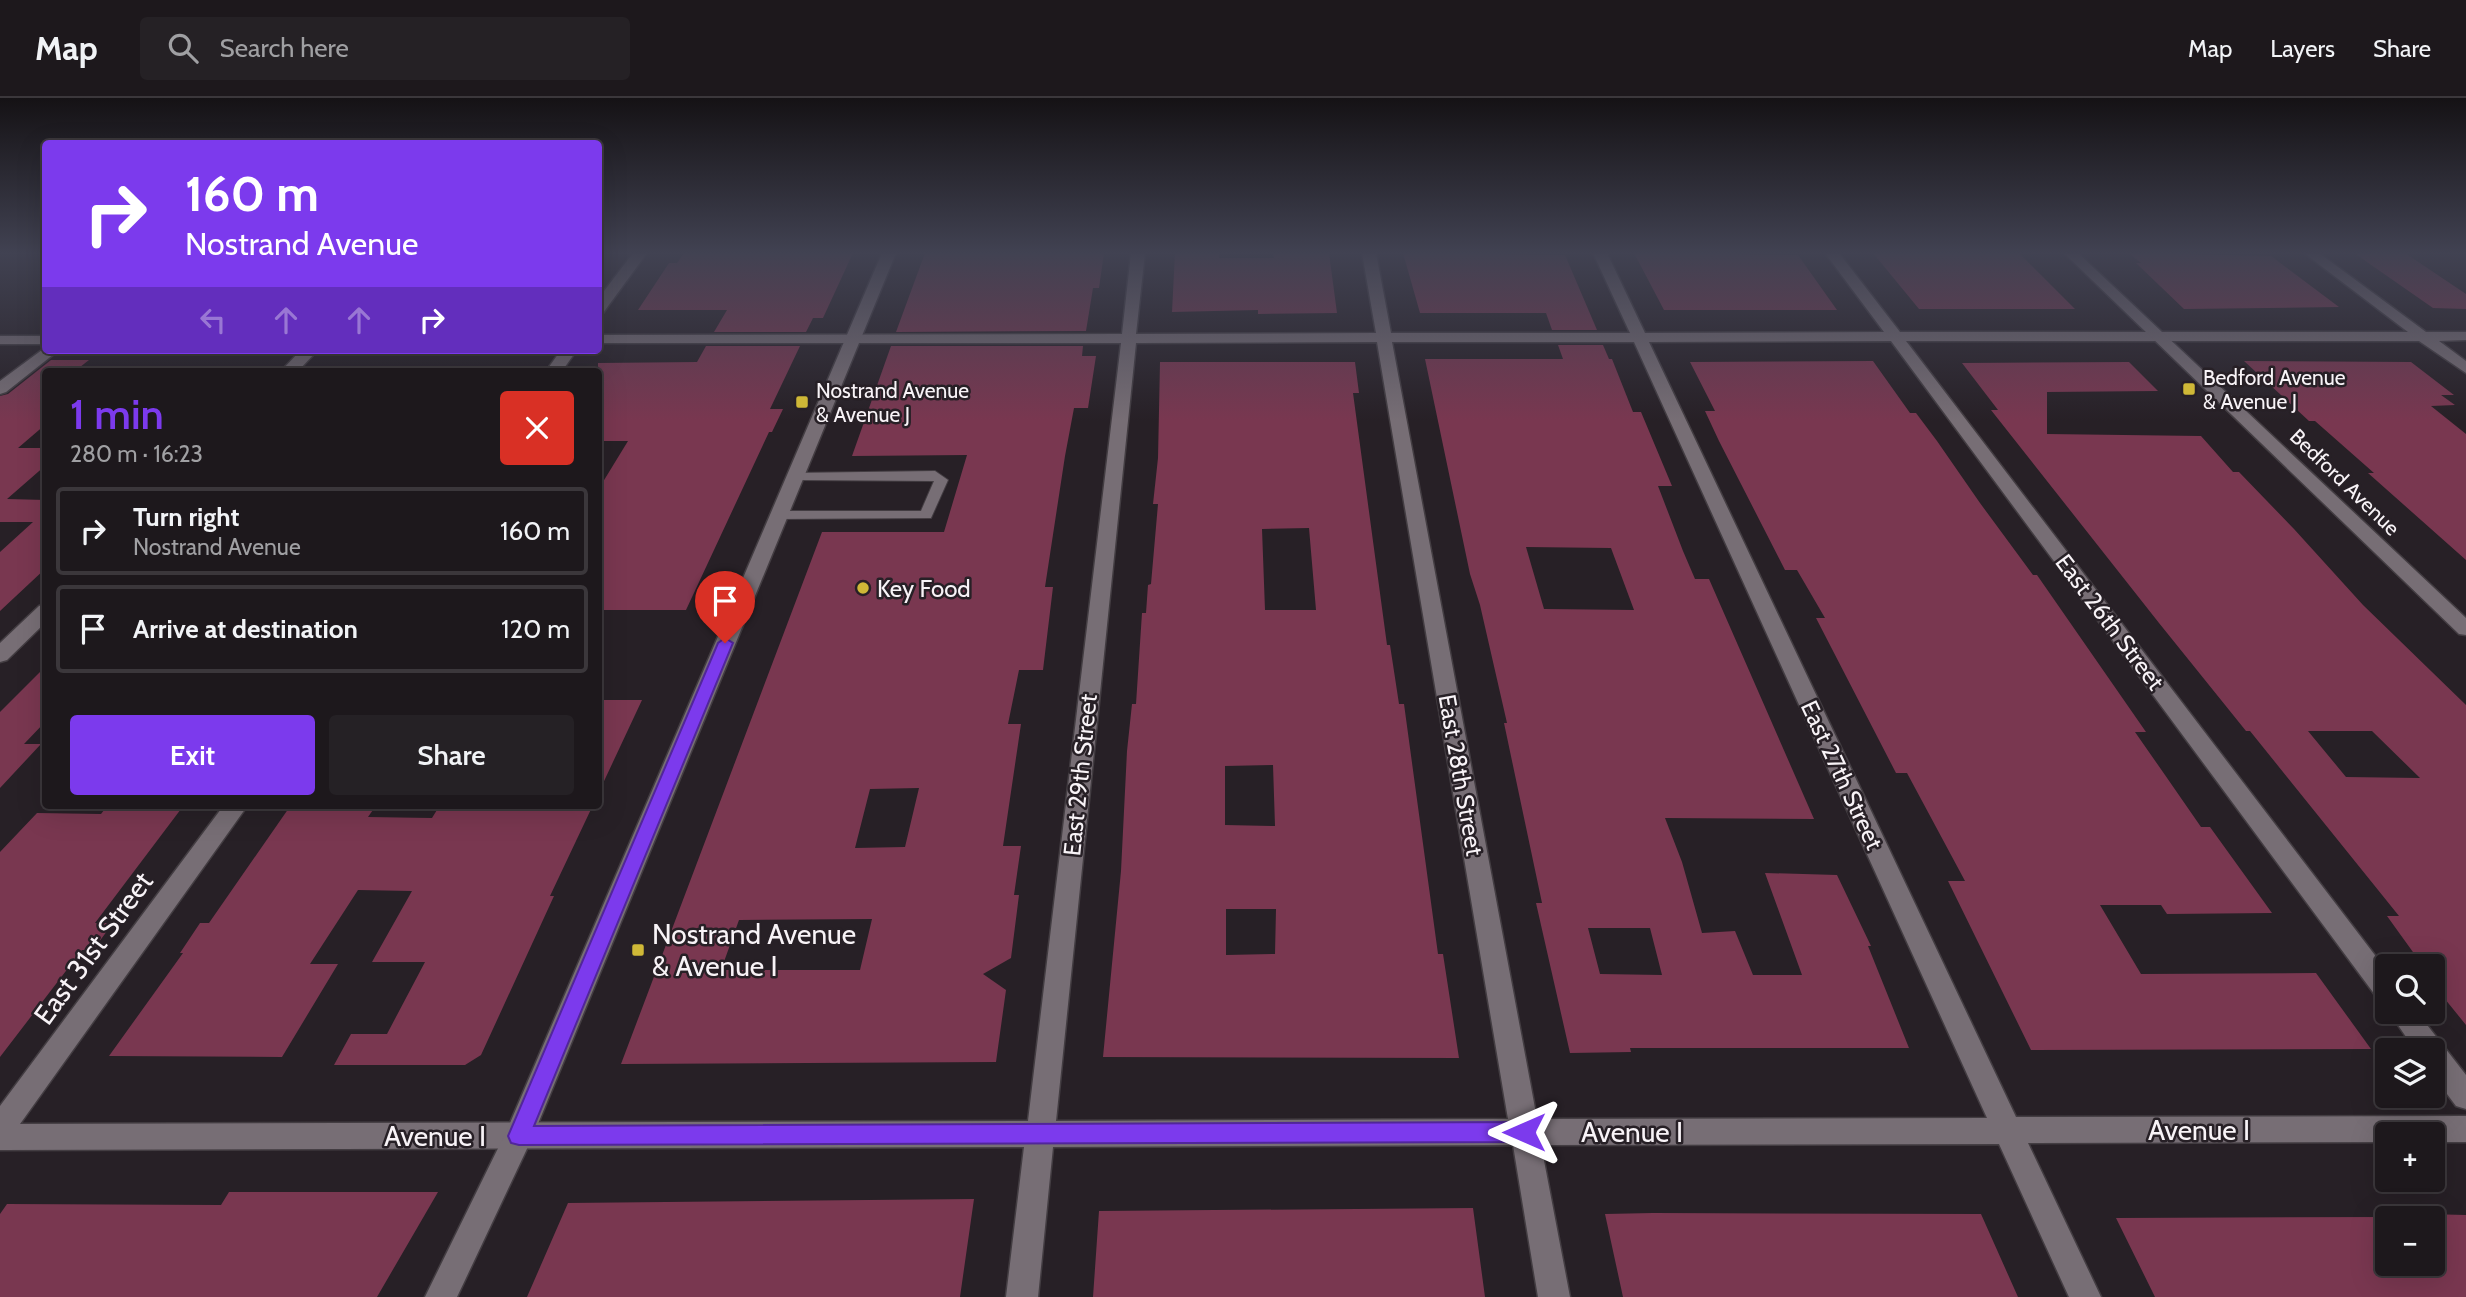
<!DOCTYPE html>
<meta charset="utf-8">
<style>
:root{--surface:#1d181c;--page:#252125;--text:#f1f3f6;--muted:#a0a0a3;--line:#3b373b;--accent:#7c3aed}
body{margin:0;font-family:Cabin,sans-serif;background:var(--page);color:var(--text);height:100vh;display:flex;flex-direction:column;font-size:26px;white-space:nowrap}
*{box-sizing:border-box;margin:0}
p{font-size:23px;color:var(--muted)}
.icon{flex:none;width:38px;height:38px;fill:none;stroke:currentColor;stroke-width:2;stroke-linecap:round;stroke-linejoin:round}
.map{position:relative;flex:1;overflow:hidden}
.sheet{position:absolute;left:42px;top:270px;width:560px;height:441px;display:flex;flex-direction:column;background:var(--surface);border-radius:7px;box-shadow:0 7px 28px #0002,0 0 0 2px var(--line)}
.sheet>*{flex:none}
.guide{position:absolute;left:42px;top:42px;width:560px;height:214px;border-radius:7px;box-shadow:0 7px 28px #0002,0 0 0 2px var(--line);background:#7c3aed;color:#fff;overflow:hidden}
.controls{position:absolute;left:2375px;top:856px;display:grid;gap:14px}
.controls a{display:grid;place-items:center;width:70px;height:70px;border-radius:7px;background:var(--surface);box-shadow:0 7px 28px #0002,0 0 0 2px var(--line);font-size:35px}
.pin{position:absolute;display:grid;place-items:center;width:60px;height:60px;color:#fff;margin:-72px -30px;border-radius:50% 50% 50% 0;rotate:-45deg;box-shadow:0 0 7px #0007}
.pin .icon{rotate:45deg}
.me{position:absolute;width:77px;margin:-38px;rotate:270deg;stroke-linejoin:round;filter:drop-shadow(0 0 5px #0008)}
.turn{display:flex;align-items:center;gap:24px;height:147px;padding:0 28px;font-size:32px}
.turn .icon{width:91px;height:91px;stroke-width:2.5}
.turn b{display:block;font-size:49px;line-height:60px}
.lanes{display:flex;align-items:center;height:66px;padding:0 28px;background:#0003;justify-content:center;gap:35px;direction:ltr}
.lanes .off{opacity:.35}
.round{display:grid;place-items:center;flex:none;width:74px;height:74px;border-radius:7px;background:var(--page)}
.overview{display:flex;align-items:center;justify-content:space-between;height:119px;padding:0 28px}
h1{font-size:42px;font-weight:600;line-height:52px;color:var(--accent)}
.primary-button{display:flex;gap:14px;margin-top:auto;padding:14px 28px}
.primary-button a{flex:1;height:80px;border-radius:7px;background:var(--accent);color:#fff;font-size:28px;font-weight:600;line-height:80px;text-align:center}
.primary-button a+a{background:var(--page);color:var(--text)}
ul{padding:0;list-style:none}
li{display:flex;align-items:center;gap:21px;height:88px;margin:0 14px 10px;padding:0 14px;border:4px solid var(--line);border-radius:7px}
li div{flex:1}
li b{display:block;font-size:26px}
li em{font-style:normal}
header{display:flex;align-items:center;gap:42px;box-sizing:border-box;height:98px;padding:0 35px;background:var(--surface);border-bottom:2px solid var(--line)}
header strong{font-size:33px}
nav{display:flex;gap:38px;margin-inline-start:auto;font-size:24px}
.search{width:490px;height:63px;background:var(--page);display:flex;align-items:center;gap:18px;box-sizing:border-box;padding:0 24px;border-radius:7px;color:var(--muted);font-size:26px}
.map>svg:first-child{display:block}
.building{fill:#793750;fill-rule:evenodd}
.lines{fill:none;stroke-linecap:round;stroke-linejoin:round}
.lane-casing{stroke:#433d42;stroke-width:2}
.street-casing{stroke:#433d42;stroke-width:3}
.secondary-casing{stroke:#433d42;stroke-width:3}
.lane{fill:#776e75;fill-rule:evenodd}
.street{fill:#776e75;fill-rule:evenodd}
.secondary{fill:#776e75;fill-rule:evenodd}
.route{fill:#7c3aed;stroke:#51269a;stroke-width:2}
.poi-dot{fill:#cfb837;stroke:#272026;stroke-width:2.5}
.labels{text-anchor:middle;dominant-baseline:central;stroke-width:5;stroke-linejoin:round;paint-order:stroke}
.far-poi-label{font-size:21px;fill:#f8f3f7;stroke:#272026;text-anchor:start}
.far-street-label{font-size:21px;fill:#f8f3f7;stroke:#272026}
.poi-label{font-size:24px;fill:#f8f3f7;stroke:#272026;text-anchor:start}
.street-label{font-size:24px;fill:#f8f3f7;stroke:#272026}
.near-poi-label{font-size:28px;fill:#f8f3f7;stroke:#272026;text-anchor:start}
.near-street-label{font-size:28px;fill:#f8f3f7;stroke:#272026}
</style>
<header>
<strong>Map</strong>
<div class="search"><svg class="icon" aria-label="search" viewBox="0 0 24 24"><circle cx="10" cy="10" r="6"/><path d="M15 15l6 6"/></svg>Search here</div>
<nav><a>Map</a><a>Layers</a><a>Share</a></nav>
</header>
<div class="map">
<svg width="2466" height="1199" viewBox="0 0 2466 1199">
<rect width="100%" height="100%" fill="#272026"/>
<!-- building -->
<path class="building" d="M684,155H853L823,220H813L806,234H714L727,212H638L669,165H677Z
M925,155L1036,156L1104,155L1099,190H1093L1086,233L896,234Z
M1175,155H1219V160H1274L1273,155H1329L1337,215L1258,216V212L1172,214Z
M1403,155L1565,157L1597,232H1552L1546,215H1420Z
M1634,155L1798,157L1837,212H1664Z
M1873,155H2019L2075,211H1919Z
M2129,155L2271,158L2339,209L2184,211L2136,165H2141Z
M2354,155H2405L2466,196V211L2433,210Z
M1558,247H1603L1609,261H1612L1633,314H1641L1672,388H1658L1683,453L1695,481H1709L1814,721L1665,720L1682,764L1702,835L1735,833L1753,877H1802L1765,775L1837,777L1871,848H1868L1909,950H1630L1631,954L1570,955L1536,805H1542L1504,625H1507L1480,507L1470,476L1425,261H1563ZM1526,449L1611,450L1634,512L1544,511ZM1588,830H1650L1662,877L1600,876Z
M706,248H800L770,311H783L772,334H769L686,512H598V392L628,343H598V265L697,264Z
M891,248H1083L1082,258H1096L1088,310H1074L1065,358L1045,489H1053L1043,572H1019L1008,626H1021L1003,748H1021L1014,797H1019L1011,860L983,876L1006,892L996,964L621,966L822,434H944L967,357L852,358ZM919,690L905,749L855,750L870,691ZM872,821L860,872H721L739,822Z
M51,262H89L75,273H46V326L18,350H46V367L7,401L46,402V470L0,513V454L33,424H0V298L8,296Z
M1873,263L1910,315H1916L1937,343L1980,405L2033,477H2037L2146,634H2135L2165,677L2201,729H2210L2272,815L2167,816L2161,807H2100L2141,876L2316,875L2371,951L2031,952L1948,783H1965L1907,675H1896L1816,520H1825L1797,472H1785L1719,343L1705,313H1715L1690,264Z
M2244,263L2411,264L2454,297H2441L2455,307L2431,308L2466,336V462L2368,375H2374L2315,323H2309Z
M1160,264H1355L1359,295H1353L1387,547H1390L1399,606H1404L1438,856H1443L1459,960L1103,959L1121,773L1127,653L1132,606H1136L1142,515H1146L1148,487L1151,486L1158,406H1153L1158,360ZM1309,430L1316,512H1265L1262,431ZM1273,667L1275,728L1225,727V668ZM1226,811H1276L1275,856L1226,857Z
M2129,264L2158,293L2047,294V336L2201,338L2233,374H2239L2294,431L2363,507L2466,607V927L2432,885V868H2423L2387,818H2399L2250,633H2246L2159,525L1991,312H1998L1962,265ZM2308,633H2372L2420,680L2346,679Z
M46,568V623L24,646H41L0,690V614Z
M598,602H642L598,696Z
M108,707H184L95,825H113L93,852H82L0,959V754L37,715L101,716Z
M291,707L375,709L368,719L432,720L440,707H593L550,798H554L481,957L465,967H334L351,936H387L425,864H372L412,793L358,792L310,866H338L282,959L109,958L183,855H180L200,825H209Z
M229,1094H438L377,1199H0V1116L7,1106L221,1107Z
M974,1101L960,1199H527L568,1105Z
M1473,1110L1485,1199H1093L1099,1113Z
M1653,1115L1981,1116L2018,1199H1623L1605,1116Z
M2426,1116L2466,1117V1199H2155L2116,1120L2387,1119V1166H2432V1120Z"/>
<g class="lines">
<defs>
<path id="lane" d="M935,373L948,382L931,420L779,421L772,417L779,413H921L934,383L796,382L790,378L791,375Z"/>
<path id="street" d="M633,155H647L603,215L598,216V201Z
M1131,155H1145L1136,236L1376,235L1362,155H1376L1391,235H1630L1593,155H1607L1645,235L1884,234L1825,155H1839L1900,234H2408L2304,155H2319L2426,234H2466V242L2439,243L2466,263V275L2419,243H1906L2387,873V904L2378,901L1891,243L1649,244L2016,1019L2466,1018V1044H2432V1036H2387V1044L2028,1045L2101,1199H2069L1999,1046L1541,1047L1570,1199H1538L1513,1047L1053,1049L1038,1199H1006L1024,1049L0,1052V1008L224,707H248L20,1026L1028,1023L1121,245H598V237L1122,236ZM1377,244L1508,1021L1056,1023L1136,245ZM1392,244H1634L1987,1020L1537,1021Z
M0,238H46V246H0Z
M46,249V252H59L6,294L0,296V283Z
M301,252H318L298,273H281Z
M561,252H577L562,273H546Z
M46,506V524L7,562L0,564V545L39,508Z
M2389,914H2417L2466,977V1011L2456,1008L2432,976V952H2415Z"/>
<path id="secondary" d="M882,155H896L533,1038L457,1199H425L507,1032Z
M2064,155H2078L2466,520V537L2459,536Z"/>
</defs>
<!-- lane casing -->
<use href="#lane" class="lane-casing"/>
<!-- street casing -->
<use href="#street" class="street-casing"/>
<!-- secondary casing -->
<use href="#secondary" class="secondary-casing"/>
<!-- lane -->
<use href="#lane" class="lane"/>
<!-- street -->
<use href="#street" class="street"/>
<!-- secondary -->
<use href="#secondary" class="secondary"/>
</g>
<!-- sky -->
<linearGradient id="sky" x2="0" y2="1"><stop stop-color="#151215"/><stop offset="0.48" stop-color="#414252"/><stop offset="1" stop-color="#414252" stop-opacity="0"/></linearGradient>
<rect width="2466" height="323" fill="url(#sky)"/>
<!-- route -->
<path class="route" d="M725,540L733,545L534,1028L1524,1024L1532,1027L1535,1034L1532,1041L1524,1044L519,1047L511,1045L508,1038L718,545Z"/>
<!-- markers -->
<g class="poi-dot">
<rect x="2182" y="284" width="14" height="14" rx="3.5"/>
<rect x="795" y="297" width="14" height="14" rx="3.5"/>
<circle cx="863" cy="490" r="7"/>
<rect x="631" y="845" width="14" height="14" rx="3.5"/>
</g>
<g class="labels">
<!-- far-poi labels -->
<g class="far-poi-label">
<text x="2203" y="279">Bedford Avenue<tspan x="2203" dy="24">&amp; Avenue J</tspan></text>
<text x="816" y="292">Nostrand Avenue<tspan x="816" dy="24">&amp; Avenue J</tspan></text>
</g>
<!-- far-street labels -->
<g class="far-street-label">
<text transform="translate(2345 384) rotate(44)">Bedford Avenue</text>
</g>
<!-- poi labels -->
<g class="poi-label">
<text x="877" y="490">Key Food</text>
</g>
<!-- street labels -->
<g class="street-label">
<text transform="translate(2110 524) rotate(53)">East 26th Street</text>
<text transform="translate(1080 677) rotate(-84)">East 29th Street</text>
<text transform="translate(1461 677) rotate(80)">East 28th Street</text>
<text transform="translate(1842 677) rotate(65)">East 27th Street</text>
</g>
<!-- near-poi labels -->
<g class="near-poi-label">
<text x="652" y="836">Nostrand Avenue<tspan x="652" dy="32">&amp; Avenue I</tspan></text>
</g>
<!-- near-street labels -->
<g class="near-street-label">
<text transform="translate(93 850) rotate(-54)">East 31st Street</text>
<text x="2199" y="1032">Avenue I</text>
<text x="1632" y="1034">Avenue I</text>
<text x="435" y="1038">Avenue I</text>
</g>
</g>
</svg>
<div class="controls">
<a><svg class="icon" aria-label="search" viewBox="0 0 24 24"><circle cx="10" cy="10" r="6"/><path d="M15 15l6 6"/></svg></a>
<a><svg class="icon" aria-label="layers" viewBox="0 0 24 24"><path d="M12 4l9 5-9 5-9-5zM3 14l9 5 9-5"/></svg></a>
<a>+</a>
<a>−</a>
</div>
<div class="pin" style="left:725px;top:545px;background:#d93025"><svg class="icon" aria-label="arrive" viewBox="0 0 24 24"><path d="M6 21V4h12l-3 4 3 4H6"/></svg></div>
<svg class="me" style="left:1524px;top:1034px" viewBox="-20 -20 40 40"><path d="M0-17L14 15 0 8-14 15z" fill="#7c3aed" stroke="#fff" stroke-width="4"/></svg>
<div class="guide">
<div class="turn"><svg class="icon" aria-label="right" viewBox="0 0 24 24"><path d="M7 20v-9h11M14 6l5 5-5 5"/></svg><div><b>160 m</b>Nostrand Avenue</div></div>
<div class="lanes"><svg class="icon off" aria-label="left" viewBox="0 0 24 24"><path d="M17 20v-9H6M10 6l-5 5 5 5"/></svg><svg class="icon off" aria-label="ahead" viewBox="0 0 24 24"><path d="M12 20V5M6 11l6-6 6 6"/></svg><svg class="icon off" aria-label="ahead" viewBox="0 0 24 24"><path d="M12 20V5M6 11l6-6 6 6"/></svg><svg class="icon" aria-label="right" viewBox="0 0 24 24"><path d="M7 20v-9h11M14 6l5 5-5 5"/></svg></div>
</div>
<section class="sheet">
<div class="overview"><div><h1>1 min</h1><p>280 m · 16:23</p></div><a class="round" style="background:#d93025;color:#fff"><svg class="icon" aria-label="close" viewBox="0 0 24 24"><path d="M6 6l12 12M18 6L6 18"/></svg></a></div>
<ul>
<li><svg class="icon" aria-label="right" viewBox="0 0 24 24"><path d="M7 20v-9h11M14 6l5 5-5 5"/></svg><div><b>Turn right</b><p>Nostrand Avenue</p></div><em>160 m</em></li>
<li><svg class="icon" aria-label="arrive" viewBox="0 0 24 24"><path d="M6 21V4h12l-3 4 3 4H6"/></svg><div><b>Arrive at destination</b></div><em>120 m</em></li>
</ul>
<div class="primary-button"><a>Exit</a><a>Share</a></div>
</section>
</div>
